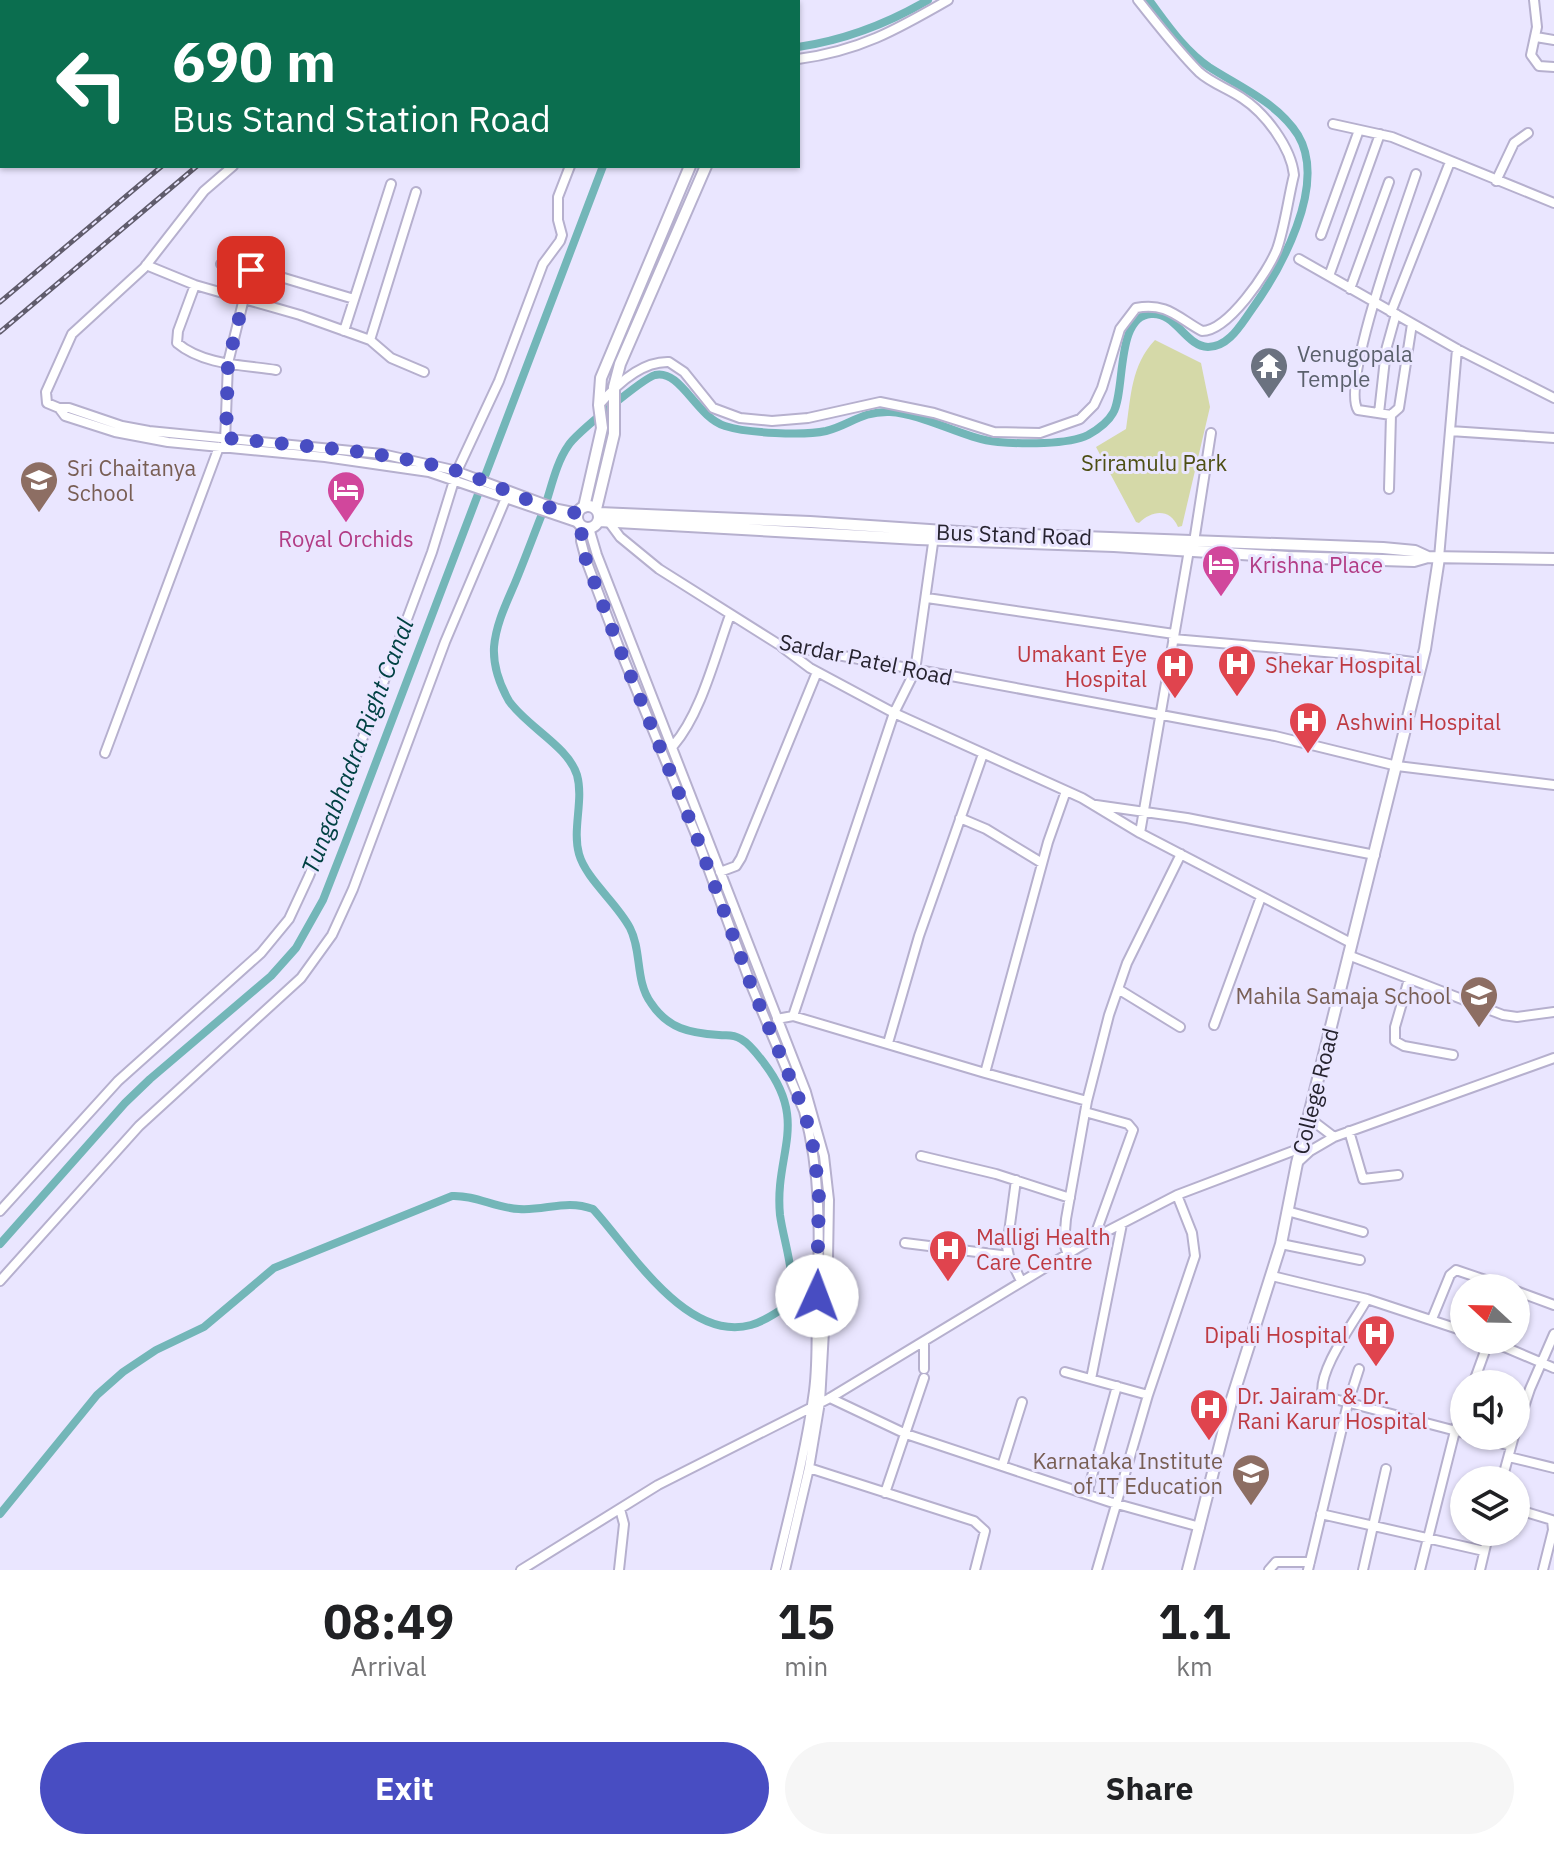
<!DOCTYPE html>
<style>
:root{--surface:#fff;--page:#f6f6f6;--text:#202124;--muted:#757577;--accent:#484dc2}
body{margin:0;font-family:"IBM Plex Sans",sans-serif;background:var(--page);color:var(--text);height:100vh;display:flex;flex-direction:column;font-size:30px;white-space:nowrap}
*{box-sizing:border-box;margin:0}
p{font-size:26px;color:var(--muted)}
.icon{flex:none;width:44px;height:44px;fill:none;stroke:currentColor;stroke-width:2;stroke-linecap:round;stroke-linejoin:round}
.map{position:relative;height:1570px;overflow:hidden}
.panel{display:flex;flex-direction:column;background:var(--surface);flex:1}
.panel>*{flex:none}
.hud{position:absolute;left:0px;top:0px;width:800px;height:168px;box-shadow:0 2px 6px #0004;background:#0b6e4f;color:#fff;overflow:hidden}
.needle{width:52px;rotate:292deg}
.fabs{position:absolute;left:1450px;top:1274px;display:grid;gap:16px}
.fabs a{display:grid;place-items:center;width:80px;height:80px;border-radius:50%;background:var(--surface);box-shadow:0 2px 6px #0004;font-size:40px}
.pin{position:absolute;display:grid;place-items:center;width:68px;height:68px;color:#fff;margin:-34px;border-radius:16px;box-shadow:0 4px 12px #0006}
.me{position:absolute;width:88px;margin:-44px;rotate:2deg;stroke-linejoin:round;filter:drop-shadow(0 0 6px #0008)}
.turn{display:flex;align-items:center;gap:28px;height:168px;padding:0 40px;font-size:36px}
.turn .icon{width:104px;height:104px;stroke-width:2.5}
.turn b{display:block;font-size:56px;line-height:68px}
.eta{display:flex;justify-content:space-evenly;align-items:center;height:136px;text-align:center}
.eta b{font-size:48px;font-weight:700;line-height:56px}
.primary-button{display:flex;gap:16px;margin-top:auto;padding:16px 40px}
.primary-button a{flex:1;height:92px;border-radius:48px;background:var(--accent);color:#fff;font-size:32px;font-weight:700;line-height:92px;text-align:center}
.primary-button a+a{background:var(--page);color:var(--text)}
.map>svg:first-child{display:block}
.green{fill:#d5d9a8}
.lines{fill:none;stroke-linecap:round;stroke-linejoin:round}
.canal{stroke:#73b6b8;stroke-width:8}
.minor-casing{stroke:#b6b0ce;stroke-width:12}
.major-casing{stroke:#b6b0ce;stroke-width:14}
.minor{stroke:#fff;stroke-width:8}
.major{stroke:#fff;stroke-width:10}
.rail-casing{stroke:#605c6c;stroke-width:5}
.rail{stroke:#eae6ff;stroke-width:2;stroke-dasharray:6;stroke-linecap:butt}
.route{stroke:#484dc2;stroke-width:14;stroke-dasharray:0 25.2}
.labels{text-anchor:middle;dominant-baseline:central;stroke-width:6;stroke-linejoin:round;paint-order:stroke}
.worship-label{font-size:22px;fill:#5b616d;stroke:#eae6ff;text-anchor:start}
.park-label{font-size:22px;fill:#4d4e13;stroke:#eae6ff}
.education-label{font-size:22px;fill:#785e54;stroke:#eae6ff;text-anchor:end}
.street-label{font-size:22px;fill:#26232f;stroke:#eae6ff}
.hotel-label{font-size:22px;fill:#b23c85;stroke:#eae6ff}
.health-label{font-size:22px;fill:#be3a42;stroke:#eae6ff;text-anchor:start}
.water-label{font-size:24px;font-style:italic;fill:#004143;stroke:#eae6ff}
</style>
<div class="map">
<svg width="1554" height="1570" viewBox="0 0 1554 1570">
<rect width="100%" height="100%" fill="#eae6ff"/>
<!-- green -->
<path class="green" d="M1155,340L1201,363L1210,407L1182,526L1178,527C1170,508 1152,510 1139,523L1136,522L1096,447L1126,429C1131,397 1131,365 1155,340Z"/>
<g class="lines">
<!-- canal -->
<path class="canal" d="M693,0L696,2
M798,47C845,40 887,24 928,0
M0,1244L125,1103L150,1079L271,976L296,948L323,900L346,841L603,166
M0,1514L97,1395L123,1372L156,1350L204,1327L274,1268L452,1196C476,1195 495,1208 519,1209C545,1211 566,1199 593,1209C629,1248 686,1343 751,1325C765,1321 778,1312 789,1304C797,1275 784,1244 780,1215C774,1153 810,1123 764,1063C758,1055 750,1044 741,1039C732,1034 728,1036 719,1035C690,1033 668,1029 651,1003C635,981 642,951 630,928C617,903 586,879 579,854C572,829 584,800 577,775C568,746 527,727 509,701C500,685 493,665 494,647C496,624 506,604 515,583C525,559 534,534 544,509C551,489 556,463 568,446C575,434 644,378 655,375C681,369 696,417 725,426C747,433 803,436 826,431C850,425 861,411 890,412C925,414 964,439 998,442C1021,444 1068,445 1088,435C1097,430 1108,422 1113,413C1126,391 1115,316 1151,314C1176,312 1185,346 1208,347C1228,347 1240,326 1250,312C1280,271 1328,185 1298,135C1278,103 1240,87 1209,67C1184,50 1167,24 1149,0"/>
<defs>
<path id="minor" d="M1534,0L1537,27L1531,55L1539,66L1554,67
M220,2L223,0
M428,2L430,0
M678,2L680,0
M1536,37L1554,40
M798,59C859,51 896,30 948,0
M1333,124L1392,137L1554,203
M0,143L2,141
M233,166L204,191L144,268L72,334L46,392L47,403L59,408L65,416L115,432L168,442L325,457L429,472L579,523
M1496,181L1514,143L1528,133
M1321,235L1359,130
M1299,259L1457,349L1554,398
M221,264L274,275L354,299
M146,265L195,285L300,315L370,340L391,358L424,372
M1329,276L1380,134
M195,285L178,331L177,343C203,365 244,365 276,370
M1350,289L1389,182
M1391,312L1450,162
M1412,324L1399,408L1391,415L1358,410C1340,384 1404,211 1416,174
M344,331L391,184
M370,340L416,192
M599,405C616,385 641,361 669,362L684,372L713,408L740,418L772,421L808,418L880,402L934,413L994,432L1040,433L1080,419L1094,405L1102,388L1120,329L1136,308C1167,302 1178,318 1202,331C1228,331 1268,272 1277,249C1285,226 1288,199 1294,175C1291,147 1265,113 1242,98C1229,89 1211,83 1199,72C1177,50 1158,25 1138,0
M59,408H69L122,426L149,431L382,454L453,470L558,509L578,513
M1379,413L1386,350L1396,314
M1450,431L1554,438
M225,442L228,363L251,270
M1389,489L1391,415
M609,522L620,537L659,569L778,644L1275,736L1397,766L1554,785
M581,526V541L586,560L618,645L696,835L751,985L804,1111C821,1174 820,1235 817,1299C816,1329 818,1361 814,1391C806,1451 790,1511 776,1570
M589,528L597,555L806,1092L824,1156L829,1200L828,1260L820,1402L809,1468L785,1570
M1439,558L1457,349
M927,598L1174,634
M1173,639L1359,655L1421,663
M782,647L810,668L894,713L1082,798L1140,833L1351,943
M673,746C701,714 715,656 730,615
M105,753L219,447
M1096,805L1187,818L1375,855
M960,818L986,829L1042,863
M1140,833L1189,550L1194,542L1211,433
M720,872L736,866L741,858L817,672
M1348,955L1503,1015L1517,1017L1554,1012
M1409,979L1395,1027V1041L1404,1046L1453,1055
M1118,989L1180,1027
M793,1016L894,713L915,671L934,536
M777,1019L793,1016L985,1073L1087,1101
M1214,1025L1261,897
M888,1043L919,936L983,754
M985,1073L1048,842L1066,791
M1085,1112L1128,1124L1133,1130L1094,1238
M1310,1113L1313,1121L1334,1137
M1349,1131L1363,1179L1398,1175
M921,1156L996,1174L1070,1198
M1297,1163L1310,1151L1334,1137L1554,1058
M1016,1180L1007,1247L1009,1256L1021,1281
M0,1211L118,1081L261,953L289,919L309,876L350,772L432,552L457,471L499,381L543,264L560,241L562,235L558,220V197L570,166
M1287,1211L1363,1232
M905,1243L1009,1256
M1281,1244L1360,1260
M1068,1255L1064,1243L1066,1219L1087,1101L1109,1015L1127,963L1181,854
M1272,1276L1367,1299L1464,1331
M0,1281L139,1126L301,978L332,935L353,889L445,642L506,498
M1516,1291L1554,1305
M1367,1299C1355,1321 1316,1372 1323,1396L1464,1433
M1432,1319L1450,1275L1456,1270L1509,1288
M1488,1340L1554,1368
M924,1343V1369
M1065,1372L1148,1395L1195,1256L1192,1233L1177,1195
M1091,1379L1122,1224
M1473,1384L1489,1340
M830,1398L906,1434L1110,1502L1200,1527
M1516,1431L1530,1389L1554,1334
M1474,1436L1511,1446
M1509,1457L1554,1468
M1002,1466L1022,1402
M809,1468L974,1521L985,1531L975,1570
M1502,1480L1514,1436
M885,1493L924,1378
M1087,1494L1117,1386
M1516,1509L1552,1520L1553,1530L1543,1570
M1321,1514L1484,1551
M521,1570L658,1485L830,1398L1094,1238L1177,1195L1301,1148
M619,1570L624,1524L620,1509
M1097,1570L1148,1395
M1269,1570L1276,1562H1310
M1308,1570L1348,1403L1359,1369
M1363,1570L1386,1469
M1420,1570L1455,1431L1464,1407
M1480,1570L1489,1532"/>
<path id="major" d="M764,2L765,0
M779,2V0
M577 517a11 11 0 1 1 22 0a11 11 0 1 1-22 0Z
M584,507L602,428L599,405L601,378L690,166
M596,509L614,434V387L620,364L706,166
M599,513L810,522L974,533L1383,548L1415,551L1428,557
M599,521L918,539L1114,546L1288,557L1414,561L1428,557L1554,559
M1188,1570L1231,1402L1281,1244L1297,1163L1425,649L1439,558"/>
</defs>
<!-- minor casing -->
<use href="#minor" class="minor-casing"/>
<!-- major casing -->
<use href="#major" class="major-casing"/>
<!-- minor -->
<use href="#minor" class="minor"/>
<!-- major -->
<use href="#major" class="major"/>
<defs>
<path id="rail" d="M339,2L341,0
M379,2L382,0
M0,302L162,166
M0,332L197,166"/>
</defs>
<!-- rail casing -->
<use href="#rail" class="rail-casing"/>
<!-- rail -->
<use href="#rail" class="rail"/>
</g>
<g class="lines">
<!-- route -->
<path class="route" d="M251,270L228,363L226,438C301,446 377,450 450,469C492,480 536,510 578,513L586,560L618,645L696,835L751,985L804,1111L812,1140L819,1190L817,1296"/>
</g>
<!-- icons -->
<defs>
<symbol id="temple-pin" viewBox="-11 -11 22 30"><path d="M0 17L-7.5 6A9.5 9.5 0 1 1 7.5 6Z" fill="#6b7280" stroke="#eae6ff"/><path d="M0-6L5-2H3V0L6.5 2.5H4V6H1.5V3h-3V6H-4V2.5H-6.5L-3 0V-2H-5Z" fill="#fff"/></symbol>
<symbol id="school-pin" viewBox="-11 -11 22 30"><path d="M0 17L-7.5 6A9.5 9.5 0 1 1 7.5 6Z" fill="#8d6e63" stroke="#eae6ff"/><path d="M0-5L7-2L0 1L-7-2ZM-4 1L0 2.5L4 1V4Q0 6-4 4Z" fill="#fff"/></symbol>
<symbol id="hotel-pin" viewBox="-11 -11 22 30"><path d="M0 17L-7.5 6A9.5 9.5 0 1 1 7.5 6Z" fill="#d1479c" stroke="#eae6ff"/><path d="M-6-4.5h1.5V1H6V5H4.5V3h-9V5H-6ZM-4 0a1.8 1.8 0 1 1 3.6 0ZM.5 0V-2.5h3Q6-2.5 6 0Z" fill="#fff"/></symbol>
<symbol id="hospital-pin" viewBox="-11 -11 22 30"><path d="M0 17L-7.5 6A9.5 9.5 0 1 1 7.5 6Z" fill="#e0444e" stroke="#eae6ff"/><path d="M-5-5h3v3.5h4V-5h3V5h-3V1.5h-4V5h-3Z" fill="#fff"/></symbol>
</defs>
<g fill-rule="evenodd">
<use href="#temple-pin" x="1247" y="344" width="44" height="60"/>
<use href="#school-pin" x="17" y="458" width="44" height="60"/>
<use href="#hotel-pin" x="324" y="468" width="44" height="60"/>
<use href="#hotel-pin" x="1199" y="542" width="44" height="60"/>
<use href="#hospital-pin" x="1215" y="642" width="44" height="60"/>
<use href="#hospital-pin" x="1153" y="644" width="44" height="60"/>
<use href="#hospital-pin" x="1286" y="699" width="44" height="60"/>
<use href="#school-pin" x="1457" y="973" width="44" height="60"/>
<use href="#hospital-pin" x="926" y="1227" width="44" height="60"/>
<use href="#hospital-pin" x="1354" y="1312" width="44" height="60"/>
<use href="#hospital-pin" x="1187" y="1386" width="44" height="60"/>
<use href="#school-pin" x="1229" y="1451" width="44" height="60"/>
</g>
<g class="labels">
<!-- worship labels -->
<g class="worship-label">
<text x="1297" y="353">Venugopala<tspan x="1297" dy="25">Temple</tspan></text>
</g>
<!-- park labels -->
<g class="park-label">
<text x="1154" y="462">Sriramulu Park</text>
</g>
<!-- education labels -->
<g class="education-label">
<text x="67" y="467" text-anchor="start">Sri Chaitanya<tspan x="67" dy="25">School</tspan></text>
<text x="1451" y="995">Mahila Samaja School</text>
<text x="1223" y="1460">Karnataka Institute<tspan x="1223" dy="25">of IT Education</tspan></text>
</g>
<!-- street labels -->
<g class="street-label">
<text transform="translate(1014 534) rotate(2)">Bus Stand Road</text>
<text transform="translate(866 659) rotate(12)">Sardar Patel Road</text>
<text transform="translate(1315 1091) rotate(-76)">College Road</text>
</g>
<!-- hotel labels -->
<g class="hotel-label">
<text x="346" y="538">Royal Orchids</text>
<text x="1249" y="564" text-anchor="start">Krishna Place</text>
</g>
<!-- health labels -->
<g class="health-label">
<text x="1147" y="653" text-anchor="end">Umakant Eye<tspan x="1147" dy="25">Hospital</tspan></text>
<text x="1265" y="664">Shekar Hospital</text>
<text x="1336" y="721">Ashwini Hospital</text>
<text x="976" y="1236">Malligi Health<tspan x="976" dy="25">Care Centre</tspan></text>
<text x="1348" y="1334" text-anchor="end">Dipali Hospital</text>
<text x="1237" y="1395">Dr. Jairam &amp; Dr.<tspan x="1237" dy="25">Rani Karur Hospital</tspan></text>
</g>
<!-- water labels -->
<g class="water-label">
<text transform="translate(357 746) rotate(-69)">Tungabhadra Right Canal</text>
</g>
</g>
</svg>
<div class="fabs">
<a><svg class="needle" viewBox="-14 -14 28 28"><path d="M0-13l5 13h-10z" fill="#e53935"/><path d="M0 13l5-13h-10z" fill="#757577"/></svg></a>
<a><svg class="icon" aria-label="sound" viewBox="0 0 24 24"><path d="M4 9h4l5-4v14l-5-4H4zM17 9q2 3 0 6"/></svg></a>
<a><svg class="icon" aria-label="layers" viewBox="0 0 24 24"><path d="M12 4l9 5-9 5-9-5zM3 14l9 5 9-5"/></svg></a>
</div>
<div class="pin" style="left:251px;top:270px;background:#d93025"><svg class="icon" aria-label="arrive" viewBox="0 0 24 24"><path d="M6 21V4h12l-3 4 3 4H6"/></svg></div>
<svg class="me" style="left:817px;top:1296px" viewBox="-20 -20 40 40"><circle r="19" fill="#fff"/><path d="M0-13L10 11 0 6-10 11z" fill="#484dc2"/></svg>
<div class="hud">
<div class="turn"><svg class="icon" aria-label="left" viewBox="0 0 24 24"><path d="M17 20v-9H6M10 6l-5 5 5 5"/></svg><div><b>690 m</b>Bus Stand Station Road</div></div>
</div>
</div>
<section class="panel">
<div class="eta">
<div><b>08:49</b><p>Arrival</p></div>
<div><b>15</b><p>min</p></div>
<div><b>1.1</b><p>km</p></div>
</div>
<div class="primary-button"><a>Exit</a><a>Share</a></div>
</section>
